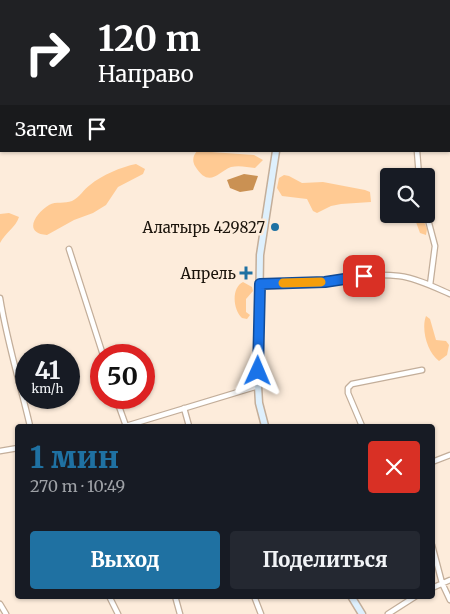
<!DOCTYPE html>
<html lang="ru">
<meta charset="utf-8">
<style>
:root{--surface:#171b24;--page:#242831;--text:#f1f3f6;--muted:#9ea1a6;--accent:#1f71a2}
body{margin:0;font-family:Merriweather,serif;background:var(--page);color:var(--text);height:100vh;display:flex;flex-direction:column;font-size:19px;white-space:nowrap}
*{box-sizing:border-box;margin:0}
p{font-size:16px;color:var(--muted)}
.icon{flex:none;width:28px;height:28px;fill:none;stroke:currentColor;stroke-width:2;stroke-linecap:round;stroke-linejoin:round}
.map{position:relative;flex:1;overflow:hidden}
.drawer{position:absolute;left:15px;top:424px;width:420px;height:175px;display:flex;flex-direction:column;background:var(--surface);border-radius:5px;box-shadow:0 1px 4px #0004}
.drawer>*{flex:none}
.hud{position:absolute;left:0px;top:0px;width:450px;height:152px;box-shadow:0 1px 4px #0004;background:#202124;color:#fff;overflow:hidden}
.controls{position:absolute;left:380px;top:168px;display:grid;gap:10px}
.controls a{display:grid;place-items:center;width:55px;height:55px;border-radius:5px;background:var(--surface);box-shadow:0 1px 4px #0004;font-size:25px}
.speed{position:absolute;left:15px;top:344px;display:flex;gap:10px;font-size:25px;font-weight:700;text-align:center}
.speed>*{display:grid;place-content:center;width:65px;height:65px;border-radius:50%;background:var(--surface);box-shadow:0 1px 4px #0004;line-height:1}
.speed small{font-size:12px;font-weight:400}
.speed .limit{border:8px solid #d22;background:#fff;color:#111}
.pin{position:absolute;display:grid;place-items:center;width:42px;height:42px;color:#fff;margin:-21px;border-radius:10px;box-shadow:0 2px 8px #0006}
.me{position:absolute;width:55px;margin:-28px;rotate:1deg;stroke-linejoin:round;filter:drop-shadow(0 0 4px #0008)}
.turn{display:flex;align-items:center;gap:18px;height:105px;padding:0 15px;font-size:22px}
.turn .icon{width:65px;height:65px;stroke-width:2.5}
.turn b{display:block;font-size:35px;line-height:42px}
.then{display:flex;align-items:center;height:48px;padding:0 15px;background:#0003;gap:10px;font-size:19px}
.round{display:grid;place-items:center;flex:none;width:52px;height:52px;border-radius:5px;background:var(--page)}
.headline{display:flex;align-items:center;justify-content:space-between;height:85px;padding:0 15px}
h1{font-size:30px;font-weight:800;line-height:38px;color:var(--accent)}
.action{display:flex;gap:10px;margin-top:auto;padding:10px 15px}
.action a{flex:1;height:58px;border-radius:5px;background:var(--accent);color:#fff;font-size:20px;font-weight:800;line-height:58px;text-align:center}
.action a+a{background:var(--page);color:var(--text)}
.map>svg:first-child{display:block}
.built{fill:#fce1c6}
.green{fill:#ffca93}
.water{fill:#ca9153}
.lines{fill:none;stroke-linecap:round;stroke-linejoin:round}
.minor-casing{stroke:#c3ae9a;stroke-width:7}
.secondary-casing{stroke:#c3ae9a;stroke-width:9}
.minor{stroke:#fff;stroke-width:4.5}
.secondary{stroke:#def0fd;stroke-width:6}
.route-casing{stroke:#114b97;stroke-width:12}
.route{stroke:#1a73e8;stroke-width:9}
.slow{stroke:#f59e0b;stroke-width:9}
.poi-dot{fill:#1f71a2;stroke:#fdecdb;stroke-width:2}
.labels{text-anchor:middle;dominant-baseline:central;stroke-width:5;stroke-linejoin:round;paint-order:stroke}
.poi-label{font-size:15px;fill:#1a130b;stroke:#fdecdb;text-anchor:end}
</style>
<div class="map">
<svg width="450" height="614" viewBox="0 0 450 614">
<rect width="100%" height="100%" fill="#fdecdb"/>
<!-- built -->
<path class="built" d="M90,0H198L90,1Z"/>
<!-- green -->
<path class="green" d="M197,151L254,155L263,160L255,168C247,167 239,165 231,167C218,172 209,189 195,166C192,160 193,156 197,151Z
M136,164L145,169L143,174L118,187L106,205L93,213L74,220L47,235C22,233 36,213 49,205C56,201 65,204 72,201C79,198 84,189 90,185C102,175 121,167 136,164Z
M284,175L289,176L302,183L323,182L365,190L370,192L371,202L341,204L331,206L317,213L313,211L307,199L282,196L277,188L279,178Z
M9,213L19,217C16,227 5,233 0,243V214Z
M413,214H421L427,229L426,235L420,233Z
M243,282L252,287L253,291L246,299V312L250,315L247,319L242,318C233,310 231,288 243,282Z
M426,316L430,319L436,340L446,341L449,345L447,355L439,361C427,352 421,329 426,316Z"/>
<!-- water -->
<path class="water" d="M244,174L258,176L253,190L240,192L230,188L227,180Z"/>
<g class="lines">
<defs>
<path id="minor" d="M84,0V1
M410,1V0
M417,151L419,176
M426,212L435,246L430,285
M69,249L103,355
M260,284C306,288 353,271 399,276C416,278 434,287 450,294
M0,298C7,342 20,383 30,426
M116,398L126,426
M184,408L189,426
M126,426L258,386
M362,426L348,393V388L352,384L422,370
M0,451L18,448
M432,462L450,455
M432,545L442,583L450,600
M432,588L450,580
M109,596L118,614
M175,596L180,614
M254,596L261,614
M0,604L6,614
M388,614L416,596"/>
<path id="secondary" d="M275,0V1
M265,426L259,403L258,386L260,255L276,151
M351,596L362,614"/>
</defs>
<!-- minor casing -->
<use href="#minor" class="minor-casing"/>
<!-- secondary casing -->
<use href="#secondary" class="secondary-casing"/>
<!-- minor -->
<use href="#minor" class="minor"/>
<!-- secondary -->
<use href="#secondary" class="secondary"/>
</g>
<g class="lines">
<defs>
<path id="route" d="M258,371L260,284L325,282L364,276"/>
</defs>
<!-- route casing -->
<use href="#route" class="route-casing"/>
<!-- route -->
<use href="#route" class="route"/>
<!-- slow -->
<path class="slow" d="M283,283L321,282"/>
</g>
<!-- markers -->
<g class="poi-dot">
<circle cx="275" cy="227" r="5"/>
<path d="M243.5 265.5h5v5h5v5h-5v5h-5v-5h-5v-5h5z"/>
</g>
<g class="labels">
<!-- poi labels -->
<g class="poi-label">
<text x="265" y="227">Алатырь 429827</text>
<text x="236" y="273">Апрель</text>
</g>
</g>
</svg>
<div class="controls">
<a><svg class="icon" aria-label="search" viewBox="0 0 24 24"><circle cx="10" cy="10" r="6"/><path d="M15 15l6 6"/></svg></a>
</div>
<div class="speed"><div>41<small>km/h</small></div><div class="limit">50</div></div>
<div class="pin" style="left:364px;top:276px;background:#d93025"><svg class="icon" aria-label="arrive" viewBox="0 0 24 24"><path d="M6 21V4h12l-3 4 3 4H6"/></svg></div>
<svg class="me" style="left:258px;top:371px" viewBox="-20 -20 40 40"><path d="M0-17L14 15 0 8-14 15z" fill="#1a73e8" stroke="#fff" stroke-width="4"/></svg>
<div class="hud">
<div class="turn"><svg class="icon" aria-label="right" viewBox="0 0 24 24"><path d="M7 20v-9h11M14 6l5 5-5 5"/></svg><div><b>120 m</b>Направо</div></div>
<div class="then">Затем<svg class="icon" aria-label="arrive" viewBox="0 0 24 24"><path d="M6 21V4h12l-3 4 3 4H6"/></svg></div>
</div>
<section class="drawer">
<div class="headline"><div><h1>1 мин</h1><p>270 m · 10:49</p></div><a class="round" style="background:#d93025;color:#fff"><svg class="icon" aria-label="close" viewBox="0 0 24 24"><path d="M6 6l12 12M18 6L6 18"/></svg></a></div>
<div class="action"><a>Выход</a><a>Поделиться</a></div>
</section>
</div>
